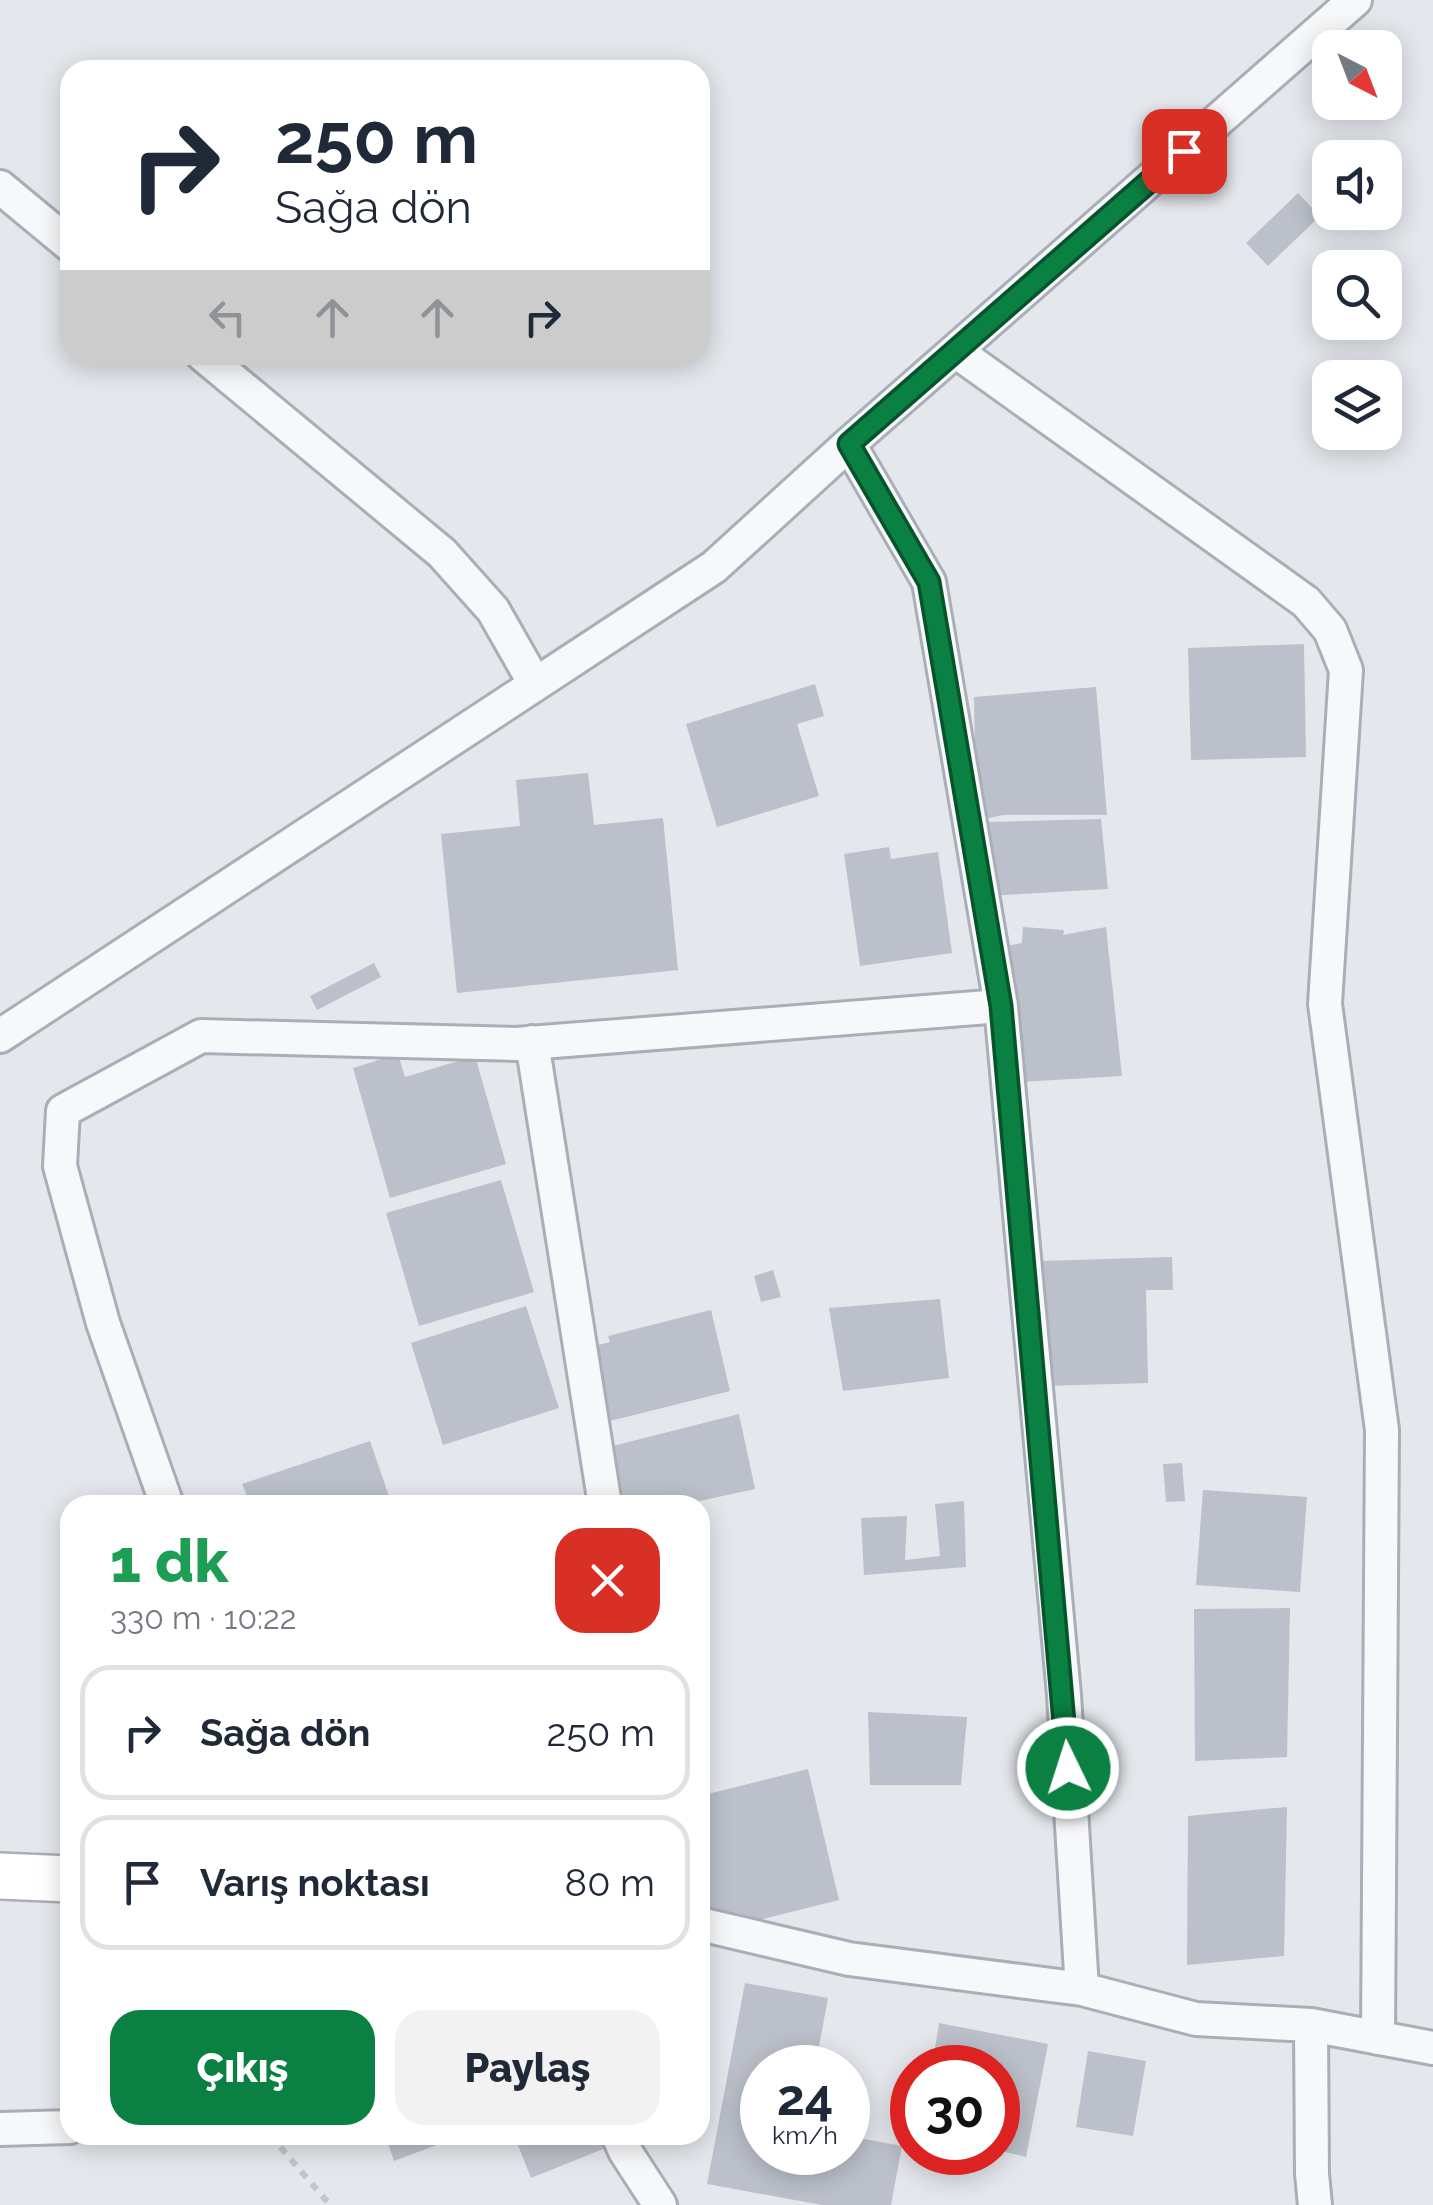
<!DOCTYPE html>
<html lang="tr">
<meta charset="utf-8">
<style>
:root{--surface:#fff;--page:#f2f2f3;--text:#1f2937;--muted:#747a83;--line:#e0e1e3;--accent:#0b8043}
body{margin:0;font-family:Raleway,sans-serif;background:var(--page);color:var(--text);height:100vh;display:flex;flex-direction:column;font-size:38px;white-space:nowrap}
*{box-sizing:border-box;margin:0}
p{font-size:32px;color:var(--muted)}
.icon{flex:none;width:55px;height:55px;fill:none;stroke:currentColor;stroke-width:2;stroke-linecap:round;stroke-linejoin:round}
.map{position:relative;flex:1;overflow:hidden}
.panel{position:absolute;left:60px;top:1495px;width:650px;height:650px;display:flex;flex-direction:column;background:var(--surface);border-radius:30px;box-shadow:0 5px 25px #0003}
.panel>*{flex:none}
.banner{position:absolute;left:60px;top:60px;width:650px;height:305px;border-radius:30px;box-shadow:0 5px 25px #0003;background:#fff;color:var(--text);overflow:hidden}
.needle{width:65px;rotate:138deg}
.fabs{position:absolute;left:1312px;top:30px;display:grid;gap:20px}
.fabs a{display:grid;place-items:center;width:90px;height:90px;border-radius:20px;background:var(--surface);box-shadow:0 5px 25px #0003;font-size:50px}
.speed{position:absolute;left:740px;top:2045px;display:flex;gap:20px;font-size:50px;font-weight:700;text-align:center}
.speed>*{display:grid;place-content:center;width:130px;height:130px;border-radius:50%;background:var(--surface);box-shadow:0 5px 25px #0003;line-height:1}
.speed small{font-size:25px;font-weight:400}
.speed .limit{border:15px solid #d22;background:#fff;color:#111}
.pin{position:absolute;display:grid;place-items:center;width:85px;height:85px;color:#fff;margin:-42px;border-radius:20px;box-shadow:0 5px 15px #0006}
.me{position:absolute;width:110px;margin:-55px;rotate:356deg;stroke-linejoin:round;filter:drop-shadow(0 0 8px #0008)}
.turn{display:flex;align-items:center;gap:35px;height:210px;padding:0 50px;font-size:45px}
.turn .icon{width:130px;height:130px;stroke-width:2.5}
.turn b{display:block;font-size:70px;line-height:85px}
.lanes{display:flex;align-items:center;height:95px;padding:0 50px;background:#0003;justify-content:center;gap:50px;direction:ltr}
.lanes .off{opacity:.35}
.round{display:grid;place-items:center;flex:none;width:105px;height:105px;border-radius:30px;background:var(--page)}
.head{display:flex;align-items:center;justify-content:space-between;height:170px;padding:0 50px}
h1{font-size:60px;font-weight:800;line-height:75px;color:#1e9e55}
.cta{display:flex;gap:20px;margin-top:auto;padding:20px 50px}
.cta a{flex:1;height:115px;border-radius:30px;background:var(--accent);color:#fff;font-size:40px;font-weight:800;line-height:115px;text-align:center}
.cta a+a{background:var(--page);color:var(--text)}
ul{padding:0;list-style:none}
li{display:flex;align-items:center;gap:30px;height:135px;margin:0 20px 15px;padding:0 30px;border:5px solid var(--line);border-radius:30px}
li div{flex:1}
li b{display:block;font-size:38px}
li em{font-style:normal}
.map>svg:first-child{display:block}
.building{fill:#bbc0ca}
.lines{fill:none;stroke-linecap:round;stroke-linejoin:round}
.street-casing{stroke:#a9aeb7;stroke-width:38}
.secondary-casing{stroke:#a9aeb7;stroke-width:50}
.path{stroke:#c2c5cb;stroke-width:6;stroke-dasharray:8 8;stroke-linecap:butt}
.street{stroke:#f7f8fa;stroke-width:32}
.secondary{stroke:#fff;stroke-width:45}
.route-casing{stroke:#07532c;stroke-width:25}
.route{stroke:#0b8043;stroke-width:18}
</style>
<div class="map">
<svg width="1433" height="2205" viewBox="0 0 1433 2205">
<rect width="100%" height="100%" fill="#e4e7ec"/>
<!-- building -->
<path class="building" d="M1298,193L1320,216L1268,266L1246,243Z
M1304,644L1306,757L1191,760L1188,648Z
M815,684L824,716L797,724L819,796L717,827L686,724Z
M1096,687L1107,815H1003L976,821L974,697Z
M588,773L594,825L663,818L678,970L457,993L441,834L520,826L516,780Z
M1101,819L1108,889L988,896L984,822Z
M889,847L891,859L938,852L952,953L860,966L844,854Z
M1023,927L1064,930L1063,935L1106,927L1122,1076L1020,1082L997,948L1022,943Z
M374,963L381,977L317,1010L310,996Z
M398,1054L405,1077L475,1056L506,1164L390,1198L353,1068Z
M501,1180L534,1292L419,1326L386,1213Z
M1172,1257L1173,1290H1146L1148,1383L1043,1386L1040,1261Z
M773,1270L781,1297L761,1302L754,1276Z
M940,1299L949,1378L843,1391L829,1308Z
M526,1306L559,1408L443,1445L411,1343Z
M711,1310L730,1391L598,1424L579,1350L610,1342L608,1336Z
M739,1414L755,1489L681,1505H621L605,1448Z
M370,1441L392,1505H251L242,1484Z
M1182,1463L1185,1501L1166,1502L1163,1464Z
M1203,1490L1307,1497L1300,1592L1196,1585Z
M964,1501L966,1567L864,1575L861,1518L907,1516L905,1560L940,1556L935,1504Z
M1290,1608L1287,1757L1195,1761L1194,1609Z
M868,1712L967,1717L961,1785H870Z
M808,1769L839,1900L703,1934L700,1922V1796Z
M1287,1807L1284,1956L1187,1965L1188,1816Z
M745,1983L828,1998L815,2068H762V2152H848V2136L902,2146L891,2205H822L707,2184Z
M939,2023L1048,2044L1026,2157L1005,2152L1009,2139L998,2137V2068H932Z
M1088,2051L1146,2061L1133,2136L1076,2127Z
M385,2135H463L394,2161Z
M514,2135H609L613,2145L531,2178Z"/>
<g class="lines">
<defs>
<path id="street" d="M0,187L70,245
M957,352L1306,602L1330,630L1346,670L1325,1004L1382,1430L1378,2038
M203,355L442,553L493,610L535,684
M849,444L929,582L1001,1006L1064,1695L1082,1989
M0,1036L714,567L849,444L1355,0
M532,1042L605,1505
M167,1505L103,1323L60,1166L63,1111L201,1036L516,1044L1001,1006
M700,1924L849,1959L1082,1989L1196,2019L1311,2025L1433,2048
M1311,2025L1312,2174L1315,2205
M0,2129L70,2127
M618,2135L625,2151L660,2205"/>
<path id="secondary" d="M0,1876L70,1879"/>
</defs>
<!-- street casing -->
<use href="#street" class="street-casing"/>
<!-- secondary casing -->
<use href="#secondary" class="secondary-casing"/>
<!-- path -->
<path class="path" d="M270,2135L330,2205"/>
<!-- street -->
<use href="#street" class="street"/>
<!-- secondary -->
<use href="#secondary" class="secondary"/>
</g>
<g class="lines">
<defs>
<path id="route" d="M1068,1768L1001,1006L929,582L849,444L1184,151"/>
</defs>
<!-- route casing -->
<use href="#route" class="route-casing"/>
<!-- route -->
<use href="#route" class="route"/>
</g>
</svg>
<div class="fabs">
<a><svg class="needle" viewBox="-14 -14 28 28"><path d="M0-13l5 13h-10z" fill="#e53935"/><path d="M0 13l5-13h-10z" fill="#747a83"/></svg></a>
<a><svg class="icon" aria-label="sound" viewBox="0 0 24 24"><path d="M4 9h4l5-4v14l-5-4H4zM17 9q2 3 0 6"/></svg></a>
<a><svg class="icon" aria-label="search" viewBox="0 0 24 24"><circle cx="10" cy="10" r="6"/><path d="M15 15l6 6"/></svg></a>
<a><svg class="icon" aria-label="layers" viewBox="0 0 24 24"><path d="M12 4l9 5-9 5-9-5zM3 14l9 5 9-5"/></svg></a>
</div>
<div class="speed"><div>24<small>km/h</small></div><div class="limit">30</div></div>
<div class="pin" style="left:1184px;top:151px;background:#d93025"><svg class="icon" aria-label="arrive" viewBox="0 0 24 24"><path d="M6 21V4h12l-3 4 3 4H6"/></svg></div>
<svg class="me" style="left:1068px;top:1768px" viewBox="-20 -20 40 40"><circle r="17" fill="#0b8043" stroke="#fff" stroke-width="3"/><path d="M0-11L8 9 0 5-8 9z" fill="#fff"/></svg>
<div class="banner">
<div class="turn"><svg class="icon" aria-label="right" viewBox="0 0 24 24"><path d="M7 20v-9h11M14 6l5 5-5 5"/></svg><div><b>250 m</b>Sağa dön</div></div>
<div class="lanes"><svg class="icon off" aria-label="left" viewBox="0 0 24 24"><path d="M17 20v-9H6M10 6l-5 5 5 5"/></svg><svg class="icon off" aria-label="ahead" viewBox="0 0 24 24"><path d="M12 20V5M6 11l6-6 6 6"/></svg><svg class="icon off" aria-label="ahead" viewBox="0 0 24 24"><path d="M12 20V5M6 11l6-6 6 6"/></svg><svg class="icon" aria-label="right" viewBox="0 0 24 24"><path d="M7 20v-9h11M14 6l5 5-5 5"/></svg></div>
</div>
<section class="panel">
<div class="head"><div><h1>1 dk</h1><p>330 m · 10:22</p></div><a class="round" style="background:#d93025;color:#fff"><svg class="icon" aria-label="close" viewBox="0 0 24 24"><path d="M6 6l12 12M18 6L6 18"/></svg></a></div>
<ul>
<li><svg class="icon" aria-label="right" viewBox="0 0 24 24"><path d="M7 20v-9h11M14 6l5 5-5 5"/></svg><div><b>Sağa dön</b></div><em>250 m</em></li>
<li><svg class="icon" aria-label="arrive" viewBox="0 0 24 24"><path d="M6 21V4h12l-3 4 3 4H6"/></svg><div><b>Varış noktası</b></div><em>80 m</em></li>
</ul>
<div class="cta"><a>Çıkış</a><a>Paylaş</a></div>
</section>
</div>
